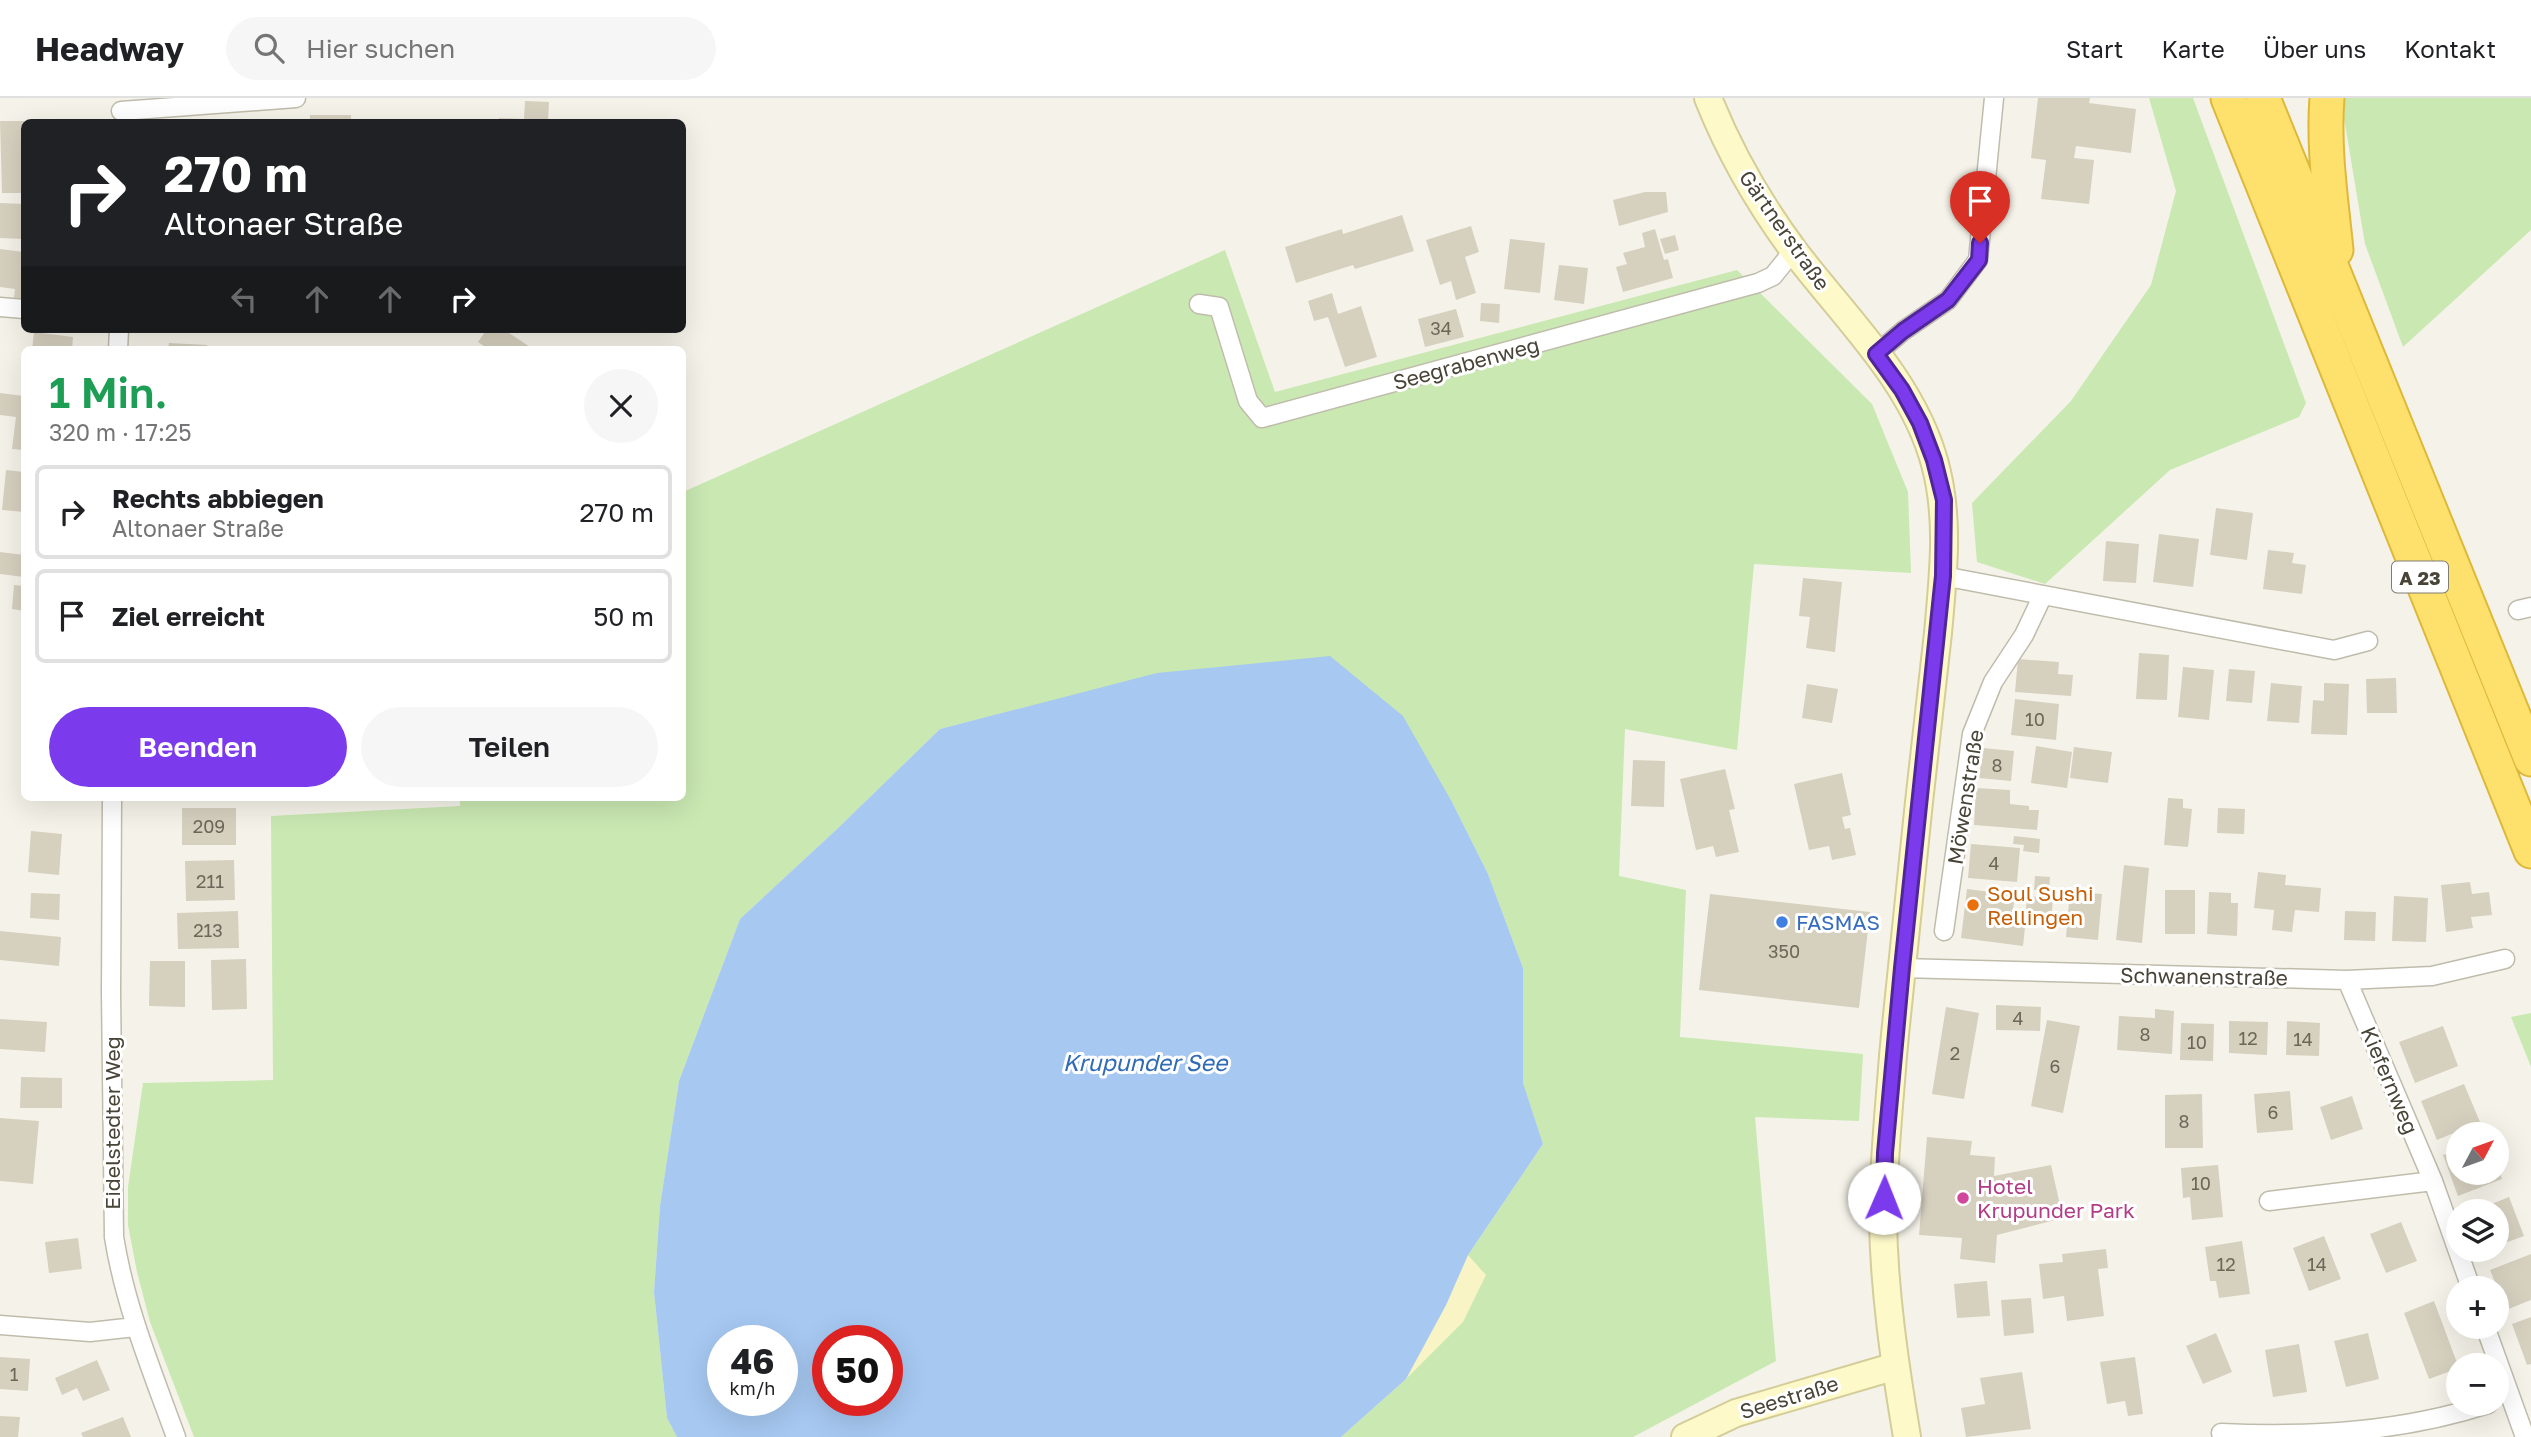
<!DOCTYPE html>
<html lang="de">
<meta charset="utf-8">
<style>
:root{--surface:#fff;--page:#f6f6f6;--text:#202124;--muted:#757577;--line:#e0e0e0;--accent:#7c3aed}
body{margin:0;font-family:"Golos Text",sans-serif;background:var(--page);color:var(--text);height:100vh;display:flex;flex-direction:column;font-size:26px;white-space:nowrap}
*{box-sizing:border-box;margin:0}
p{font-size:23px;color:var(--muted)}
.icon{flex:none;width:38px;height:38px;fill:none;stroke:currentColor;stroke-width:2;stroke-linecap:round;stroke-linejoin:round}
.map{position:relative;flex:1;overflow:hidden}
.details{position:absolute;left:21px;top:248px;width:665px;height:455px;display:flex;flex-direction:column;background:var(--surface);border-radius:10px;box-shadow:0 7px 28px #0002}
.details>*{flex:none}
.top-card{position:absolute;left:21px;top:21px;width:665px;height:214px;border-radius:10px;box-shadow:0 7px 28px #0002;background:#202124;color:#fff;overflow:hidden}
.needle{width:46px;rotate:49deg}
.fabs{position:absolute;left:2446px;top:1024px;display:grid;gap:14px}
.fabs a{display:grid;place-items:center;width:63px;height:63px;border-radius:50%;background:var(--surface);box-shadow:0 7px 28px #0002;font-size:35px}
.speed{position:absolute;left:707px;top:1227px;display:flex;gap:14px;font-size:35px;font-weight:700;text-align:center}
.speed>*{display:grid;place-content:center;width:91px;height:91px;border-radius:50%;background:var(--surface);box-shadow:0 7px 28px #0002;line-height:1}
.speed small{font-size:18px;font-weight:400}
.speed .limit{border:10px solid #d22;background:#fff;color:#111}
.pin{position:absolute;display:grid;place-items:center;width:60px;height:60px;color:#fff;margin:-72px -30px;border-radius:50% 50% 50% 0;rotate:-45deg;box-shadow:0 0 7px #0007}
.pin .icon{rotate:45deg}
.me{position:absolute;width:77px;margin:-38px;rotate:1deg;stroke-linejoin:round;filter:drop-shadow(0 0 5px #0008)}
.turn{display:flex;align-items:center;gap:24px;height:147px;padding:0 28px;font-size:32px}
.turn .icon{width:91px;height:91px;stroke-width:2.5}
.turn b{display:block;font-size:49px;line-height:60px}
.lanes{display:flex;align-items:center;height:66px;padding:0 28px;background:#0003;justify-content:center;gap:35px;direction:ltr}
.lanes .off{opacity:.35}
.round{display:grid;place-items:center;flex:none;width:74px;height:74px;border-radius:37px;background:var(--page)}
.headline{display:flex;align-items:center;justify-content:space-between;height:119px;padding:0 28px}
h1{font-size:42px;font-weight:600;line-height:52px;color:#1e9e55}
.action{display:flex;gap:14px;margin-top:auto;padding:14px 28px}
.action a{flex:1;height:80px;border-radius:42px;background:var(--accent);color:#fff;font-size:28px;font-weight:600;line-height:80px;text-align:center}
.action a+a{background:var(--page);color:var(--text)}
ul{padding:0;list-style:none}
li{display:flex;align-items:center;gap:21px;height:94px;margin:0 14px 10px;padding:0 14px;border:4px solid var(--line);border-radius:10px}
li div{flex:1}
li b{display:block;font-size:26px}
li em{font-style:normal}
header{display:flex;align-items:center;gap:42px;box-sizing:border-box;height:98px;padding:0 35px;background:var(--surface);border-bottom:2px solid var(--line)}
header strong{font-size:33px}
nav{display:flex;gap:38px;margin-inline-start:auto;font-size:24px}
.search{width:490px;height:63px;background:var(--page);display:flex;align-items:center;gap:18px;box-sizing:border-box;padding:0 24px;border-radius:38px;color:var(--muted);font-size:26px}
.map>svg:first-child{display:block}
.green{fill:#c9e8b2}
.sand{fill:#f8f4c6}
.water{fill:#a6c8f1;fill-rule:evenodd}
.building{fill:#d6d0bf}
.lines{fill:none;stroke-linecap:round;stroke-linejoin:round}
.street-casing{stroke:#c0bcac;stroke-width:21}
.secondary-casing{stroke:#d4cd99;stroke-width:30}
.highway-casing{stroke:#deb83a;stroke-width:37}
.street{stroke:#fff;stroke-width:18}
.secondary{stroke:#fef9c9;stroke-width:26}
.highway{stroke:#fde16c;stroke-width:33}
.route-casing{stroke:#51269a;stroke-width:18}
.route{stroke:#7c3aed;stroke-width:12}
.food-dot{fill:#e8710a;stroke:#fff;stroke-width:2.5}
.shop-dot{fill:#3f7fe0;stroke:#fff;stroke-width:2.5}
.hotel-dot{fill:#d1479c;stroke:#fff;stroke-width:2.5}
.labels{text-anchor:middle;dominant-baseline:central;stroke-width:6;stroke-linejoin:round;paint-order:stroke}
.number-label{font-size:18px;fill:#6c6759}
.shield{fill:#fff;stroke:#7f7c73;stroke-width:2}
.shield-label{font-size:19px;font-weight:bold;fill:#484437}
.street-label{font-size:21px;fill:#484437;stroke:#fff}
.food-label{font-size:21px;fill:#c56008;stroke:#fff;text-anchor:start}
.shop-label{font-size:21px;fill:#366cbe;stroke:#fff;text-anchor:start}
.hotel-label{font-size:21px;fill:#b23c85;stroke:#fff;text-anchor:start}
.water-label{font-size:23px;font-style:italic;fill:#306bb5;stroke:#fff}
</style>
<header>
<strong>Headway</strong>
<div class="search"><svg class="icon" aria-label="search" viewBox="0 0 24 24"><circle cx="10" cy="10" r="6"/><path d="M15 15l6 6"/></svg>Hier suchen</div>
<nav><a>Start</a><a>Karte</a><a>Über uns</a><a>Kontakt</a></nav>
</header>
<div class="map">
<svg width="2531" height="1339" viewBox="0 0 2531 1339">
<rect width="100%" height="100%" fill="#f5f3e9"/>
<!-- green -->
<path class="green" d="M2149,0H2193L2306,305L2299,319L2170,372L2045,486L1977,464L1972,405L2071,303L2151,187L2176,93Z
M2345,0H2531V132L2403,249L2365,146L2342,8Z
M1225,152L1275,294L1737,172L1872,306L1908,394L1911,475L1754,466L1737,652L1625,631L1619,778L1686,792L1680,939L1863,956L1859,1023L1755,1019L1776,1263L1633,1339H1341L1406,1281L1446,1207L1468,1157L1543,1046L1523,986V870L1488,776L1453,706L1030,608L940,631L836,732L740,821L679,983L660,1108L654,1194L667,1320L677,1339H194L150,1224L137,1174L128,1127V1089L143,985L273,982L271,718L460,708V700H682L683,394Z
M2531,915V969L2511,919Z"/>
<!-- sand -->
<path class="sand" d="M1468,1157L1486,1177L1463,1224L1406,1281L1446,1207Z"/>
<!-- water -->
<path class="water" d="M1330,558L1403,618L1453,706L1488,776L1523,870V985L1543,1046L1468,1157L1446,1207L1406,1281L1341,1339H677L667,1320L654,1194L660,1108L679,983L740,821L836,732L940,631L1157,575ZM723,1242H782V1302H723ZM887,1242V1302H828V1242Z"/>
<!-- building -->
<path class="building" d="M2038,0H2090L2089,5L2136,11L2131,55L2076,48L2074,60L2094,62L2089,106L2041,101L2046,62L2031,60Z
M525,3L549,4L548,24H499V20L524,21Z
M310,17H351V24H310Z
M0,23H24V95H2Z
M1645,94H1666L1668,114L1619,128L1613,102Z
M0,105L24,106V141L0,140Z
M1402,117L1414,153L1355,171L1353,167L1296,185L1285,149L1342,131L1343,136Z
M1471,128L1479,154L1465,159L1476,195L1456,202L1451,183L1440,187L1426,142Z
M1655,131L1664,162L1668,161L1673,180L1623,194L1616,169L1627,166L1623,155L1645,149L1642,135Z
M1675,137L1679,152L1665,156L1660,141Z
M1510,141L1545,145L1540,195L1504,191Z
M0,151L24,154V201L14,200L15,191L0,189Z
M1559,167L1588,170L1584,206L1554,202Z
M1332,195L1338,216L1361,208L1377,259L1345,269L1328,219L1314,223L1308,203Z
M1481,205L1500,206L1499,225L1480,223Z
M1456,211L1464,239L1425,249L1418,221Z
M487,231H503L530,249L528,252H490L478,244Z
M34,234L73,239L72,252H32Z
M169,245L207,247V252H168Z
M0,295L24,298V352L12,351L16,319L0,317Z
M6,372L24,374V414L2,412Z
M2216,410L2253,415L2247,462L2210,457Z
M2159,436L2199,441L2193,489L2153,484Z
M2106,443L2139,446L2136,485L2103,483Z
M2268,452L2294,455L2292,465L2306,467L2302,496L2263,491Z
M0,454L24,457V479L0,476Z
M1803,480L1842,484L1835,554L1806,550L1810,519L1799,518Z
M14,487L24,488V513L12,511Z
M2139,555L2169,557L2167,602L2136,601Z
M2018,561L2059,564L2058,576L2073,577L2071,598L2015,594Z
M2183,569L2214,572L2209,622L2178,619Z
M2229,571L2255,573L2252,605L2226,603Z
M2396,580L2397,615H2367L2366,581Z
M2271,585L2302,588L2299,625L2267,623Z
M2324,585L2349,586L2347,637L2311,636L2313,602L2324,603Z
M1807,586L1838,591L1832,625L1802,620Z
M2015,601L2059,606L2056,642L2011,637Z
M2036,648L2072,654L2067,690L2031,685Z
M2074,649L2112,654L2108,685L2070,680Z
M1983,650L2014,653L2011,683L1979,680Z
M1633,662L1665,663L1664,709L1631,708Z
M1725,671L1735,711L1729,712L1739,754L1716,759L1713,748L1696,752L1680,681Z
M1842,675L1851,717L1842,719L1845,731L1850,730L1856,757L1832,762L1829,748L1809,752L1794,686Z
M1976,690L2010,692V706L2029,708V712H2039L2037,732L1974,727Z
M2168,700L2183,701V710L2192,711L2188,749L2164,747Z
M182,710H236V747H182Z
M2218,710L2245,711L2244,736L2217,735Z
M31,733L62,736L59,777L28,774Z
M2014,738L2040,741L2039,755L2023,753L2024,747L2013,746Z
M1971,746L2020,750L2017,784L1968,780Z
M234,762L235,802L186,803L185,763Z
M2124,767L2149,770L2142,845L2116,842Z
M2258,774L2286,777L2285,787L2321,790L2319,814L2295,812L2292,834L2272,832L2274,812L2254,810Z
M2035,778L2050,779L2049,793L2034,792Z
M2470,784L2472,796L2489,794L2492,817L2471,819L2473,830L2446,834L2441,787Z
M1967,791L2015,797L2011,827L2025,829L2023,848L1961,840Z
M2165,792H2195V836H2165Z
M2070,793L2102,796L2098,842L2066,839Z
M2209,794L2231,795V805H2238L2237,838L2207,836Z
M31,795L60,796L59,822L30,820Z
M1710,796L1870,814L1859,910L1699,892Z
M2027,798L2053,800L2051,824L2025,822Z
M2394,798L2428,800L2426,844L2392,843Z
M238,813L239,850L178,851L177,815Z
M2345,813L2376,814L2375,843L2344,842Z
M0,833L61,839L59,868L0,862Z
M246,861L247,911L212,912L211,862Z
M150,863H185V909L149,908Z
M1996,907L2041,909L2040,933L1996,932Z
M1946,909L1979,915L1964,1001L1932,996Z
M2155,911L2174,913L2172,956L2117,952L2119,918L2155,920Z
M0,921L47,924L45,954L0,951Z
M2047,922L2080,928L2063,1015L2031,1008Z
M2229,923L2268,924L2267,957L2229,955Z
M2287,923L2320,925L2319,958L2286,957Z
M2181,925L2214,926L2213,963L2180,962Z
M2443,928L2458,968L2415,985L2399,944Z
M21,979L62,980V1010H20Z
M2464,986L2480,1024L2437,1042L2421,1003Z
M2290,993L2293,1032L2257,1035L2254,996Z
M2202,996L2203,1050H2165V997Z
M2352,998L2363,1031L2331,1042L2320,1009Z
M0,1020L39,1023L33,1086L0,1083Z
M1927,1039L1972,1043L1970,1057L1995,1059L1994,1078L2051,1067L2063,1120L1997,1137L1995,1165L1960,1161L1962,1140L1919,1137Z
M2459,1052V1074H2497L2498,1069L2502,1081L2458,1098L2443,1057Z
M2218,1067L2223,1119L2192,1122L2190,1099L2183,1100L2181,1070Z
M2509,1099L2524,1138L2497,1148V1113H2474Z
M2401,1124L2417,1163L2386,1175L2370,1136Z
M2324,1138L2341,1181L2309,1193L2293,1150Z
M78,1140L82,1171L49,1175L45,1144Z
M2242,1143L2250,1196L2219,1200L2216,1183H2210L2205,1149Z
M2106,1151L2108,1170L2098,1171L2104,1218L2067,1223L2064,1198L2043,1201L2039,1166L2063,1164L2062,1156Z
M2531,1156V1202L2506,1212L2490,1172Z
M1987,1183L1990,1218L1957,1220L1954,1186Z
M2031,1200L2034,1235L2004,1238L2001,1202Z
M2434,1203L2459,1270L2429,1281L2404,1215Z
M2531,1219V1266L2527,1267L2512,1226Z
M2216,1235L2232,1274L2203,1286L2186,1248Z
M2368,1235L2379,1281L2346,1289L2334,1243Z
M2299,1246L2307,1294L2273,1299L2265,1252Z
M0,1259L30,1261L28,1293L0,1291Z
M2135,1259L2143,1316L2128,1318L2125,1303L2107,1306L2100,1264Z
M97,1262L110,1292L83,1303L77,1290L62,1297L55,1280Z
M2022,1274L2031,1331L1966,1339L1961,1310L1985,1306L1980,1280Z
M0,1318L20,1319L18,1339H0Z
M123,1319L131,1339H83L81,1335Z"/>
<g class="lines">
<defs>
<path id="street" d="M121,13L296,0
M1199,206L1219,209L1248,303L1262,320L1758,185L1773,178L1794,152
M0,209L24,211
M118,252L119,231
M1876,256L1903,233L1948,202L1978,162L1994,0
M1943,478L2334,552L2368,543
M2518,512L2531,509
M112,700L111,895L114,1139C125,1208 152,1273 176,1339
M1944,833L1972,636L1993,584L2024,537L2043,497
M1901,870L2347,882L2432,878L2505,861
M2347,882L2433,1083L2471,1190
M2269,1103L2433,1083
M0,1227L90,1234L135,1229
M2485,1228L2525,1339
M2221,1335C2311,1339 2402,1334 2488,1306"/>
<path id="secondary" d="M1708,0C1730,55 1760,107 1795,154C1845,220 1913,283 1935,366C1950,421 1943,478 1938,535C1932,591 1925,647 1919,704C1910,788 1901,873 1893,958C1889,1012 1883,1066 1883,1121C1884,1194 1895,1267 1907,1339
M1685,1339L1736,1315L1896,1268"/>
<path id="highway" d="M2228,0L2531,753
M2263,0L2531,661
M2327,0C2323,50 2331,102 2336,152"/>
</defs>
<!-- street casing -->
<use href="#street" class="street-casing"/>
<!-- secondary casing -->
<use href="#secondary" class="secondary-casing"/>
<!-- highway casing -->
<use href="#highway" class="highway-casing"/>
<!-- street -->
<use href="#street" class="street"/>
<!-- secondary -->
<use href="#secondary" class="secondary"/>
<!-- highway -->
<use href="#highway" class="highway"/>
</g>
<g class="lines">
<defs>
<path id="route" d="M1884,1100L1885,1055L1902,870L1943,478L1944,402L1934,362L1920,325L1902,292L1876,256L1903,233L1948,202L1979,162L1980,145"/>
</defs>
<!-- route casing -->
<use href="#route" class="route-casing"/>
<!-- route -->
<use href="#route" class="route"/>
</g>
<!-- markers -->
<circle class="food-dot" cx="1973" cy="807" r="7"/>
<circle class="shop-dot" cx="1782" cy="824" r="7"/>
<circle class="hotel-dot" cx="1963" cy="1100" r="7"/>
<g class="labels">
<!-- number labels -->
<g class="number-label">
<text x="1441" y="230">34</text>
<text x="2035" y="621">10</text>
<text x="1997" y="667">8</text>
<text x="209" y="728">209</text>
<text x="1994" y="765">4</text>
<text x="210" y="783">211</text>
<text x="208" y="832">213</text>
<text x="1784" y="853">350</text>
<text x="2018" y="920">4</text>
<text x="2145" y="936">8</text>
<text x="2248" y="940">12</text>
<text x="2303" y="941">14</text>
<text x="2197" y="944">10</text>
<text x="1955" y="955">2</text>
<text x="2055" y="968">6</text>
<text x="2273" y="1014">6</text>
<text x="2184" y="1023">8</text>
<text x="2201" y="1085">10</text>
<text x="2226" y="1166">12</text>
<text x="2317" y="1166">14</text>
<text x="14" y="1276">1</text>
</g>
<!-- shield labels -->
<rect class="shield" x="2392" y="463.5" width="56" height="31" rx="5"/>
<g class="shield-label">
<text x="2420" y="479">A 23</text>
</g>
<!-- street labels -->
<g class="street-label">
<text transform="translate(1785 132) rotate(55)">Gärtnerstraße</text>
<text transform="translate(1466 265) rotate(-15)">Seegrabenweg</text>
<text transform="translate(1965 699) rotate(-81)">Möwenstraße</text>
<text transform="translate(2204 878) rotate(1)">Schwanenstraße</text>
<text transform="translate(2390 982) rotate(67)">Kiefernweg</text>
<text transform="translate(112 1025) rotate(-90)">Eidelstedter Weg</text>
<text transform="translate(1789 1299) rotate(-17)">Seestraße</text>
</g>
<!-- food labels -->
<g class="food-label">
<text x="1987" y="795">Soul Sushi<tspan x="1987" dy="24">Rellingen</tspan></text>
</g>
<!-- shop labels -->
<g class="shop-label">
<text x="1796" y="824">FASMAS</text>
</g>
<!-- hotel labels -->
<g class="hotel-label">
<text x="1977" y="1088">Hotel<tspan x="1977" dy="24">Krupunder Park</tspan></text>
</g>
<!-- water labels -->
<g class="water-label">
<text x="1145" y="964">Krupunder See</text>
</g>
</g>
</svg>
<div class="fabs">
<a><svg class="needle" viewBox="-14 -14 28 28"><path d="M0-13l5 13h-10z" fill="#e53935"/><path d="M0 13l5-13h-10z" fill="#757577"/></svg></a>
<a><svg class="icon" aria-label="layers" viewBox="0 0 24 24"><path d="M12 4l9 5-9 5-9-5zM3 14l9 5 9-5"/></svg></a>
<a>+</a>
<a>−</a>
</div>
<div class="speed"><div>46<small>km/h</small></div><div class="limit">50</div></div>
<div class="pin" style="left:1980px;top:145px;background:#d93025"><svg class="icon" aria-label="arrive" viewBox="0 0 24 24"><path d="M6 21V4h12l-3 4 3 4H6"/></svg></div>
<svg class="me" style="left:1884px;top:1100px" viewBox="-20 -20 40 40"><circle r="19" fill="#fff"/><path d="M0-13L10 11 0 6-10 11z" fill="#7c3aed"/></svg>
<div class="top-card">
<div class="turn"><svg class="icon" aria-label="right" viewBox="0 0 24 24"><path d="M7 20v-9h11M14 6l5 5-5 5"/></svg><div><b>270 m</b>Altonaer Straße</div></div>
<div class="lanes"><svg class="icon off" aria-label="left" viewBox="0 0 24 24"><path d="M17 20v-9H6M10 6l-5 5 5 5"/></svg><svg class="icon off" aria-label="ahead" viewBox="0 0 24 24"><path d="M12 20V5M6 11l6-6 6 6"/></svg><svg class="icon off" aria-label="ahead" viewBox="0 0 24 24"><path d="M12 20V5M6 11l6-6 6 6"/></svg><svg class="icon" aria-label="right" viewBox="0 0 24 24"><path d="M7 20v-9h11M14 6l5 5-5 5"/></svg></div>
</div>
<section class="details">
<div class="headline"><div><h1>1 Min.</h1><p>320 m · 17:25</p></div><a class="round"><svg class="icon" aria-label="close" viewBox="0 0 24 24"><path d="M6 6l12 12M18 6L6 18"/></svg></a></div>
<ul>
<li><svg class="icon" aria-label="right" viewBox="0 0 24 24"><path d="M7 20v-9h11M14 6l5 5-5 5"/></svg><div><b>Rechts abbiegen</b><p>Altonaer Straße</p></div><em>270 m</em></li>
<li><svg class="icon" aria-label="arrive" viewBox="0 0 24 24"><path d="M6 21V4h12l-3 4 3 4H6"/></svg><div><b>Ziel erreicht</b></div><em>50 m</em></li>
</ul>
<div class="action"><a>Beenden</a><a>Teilen</a></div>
</section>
</div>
